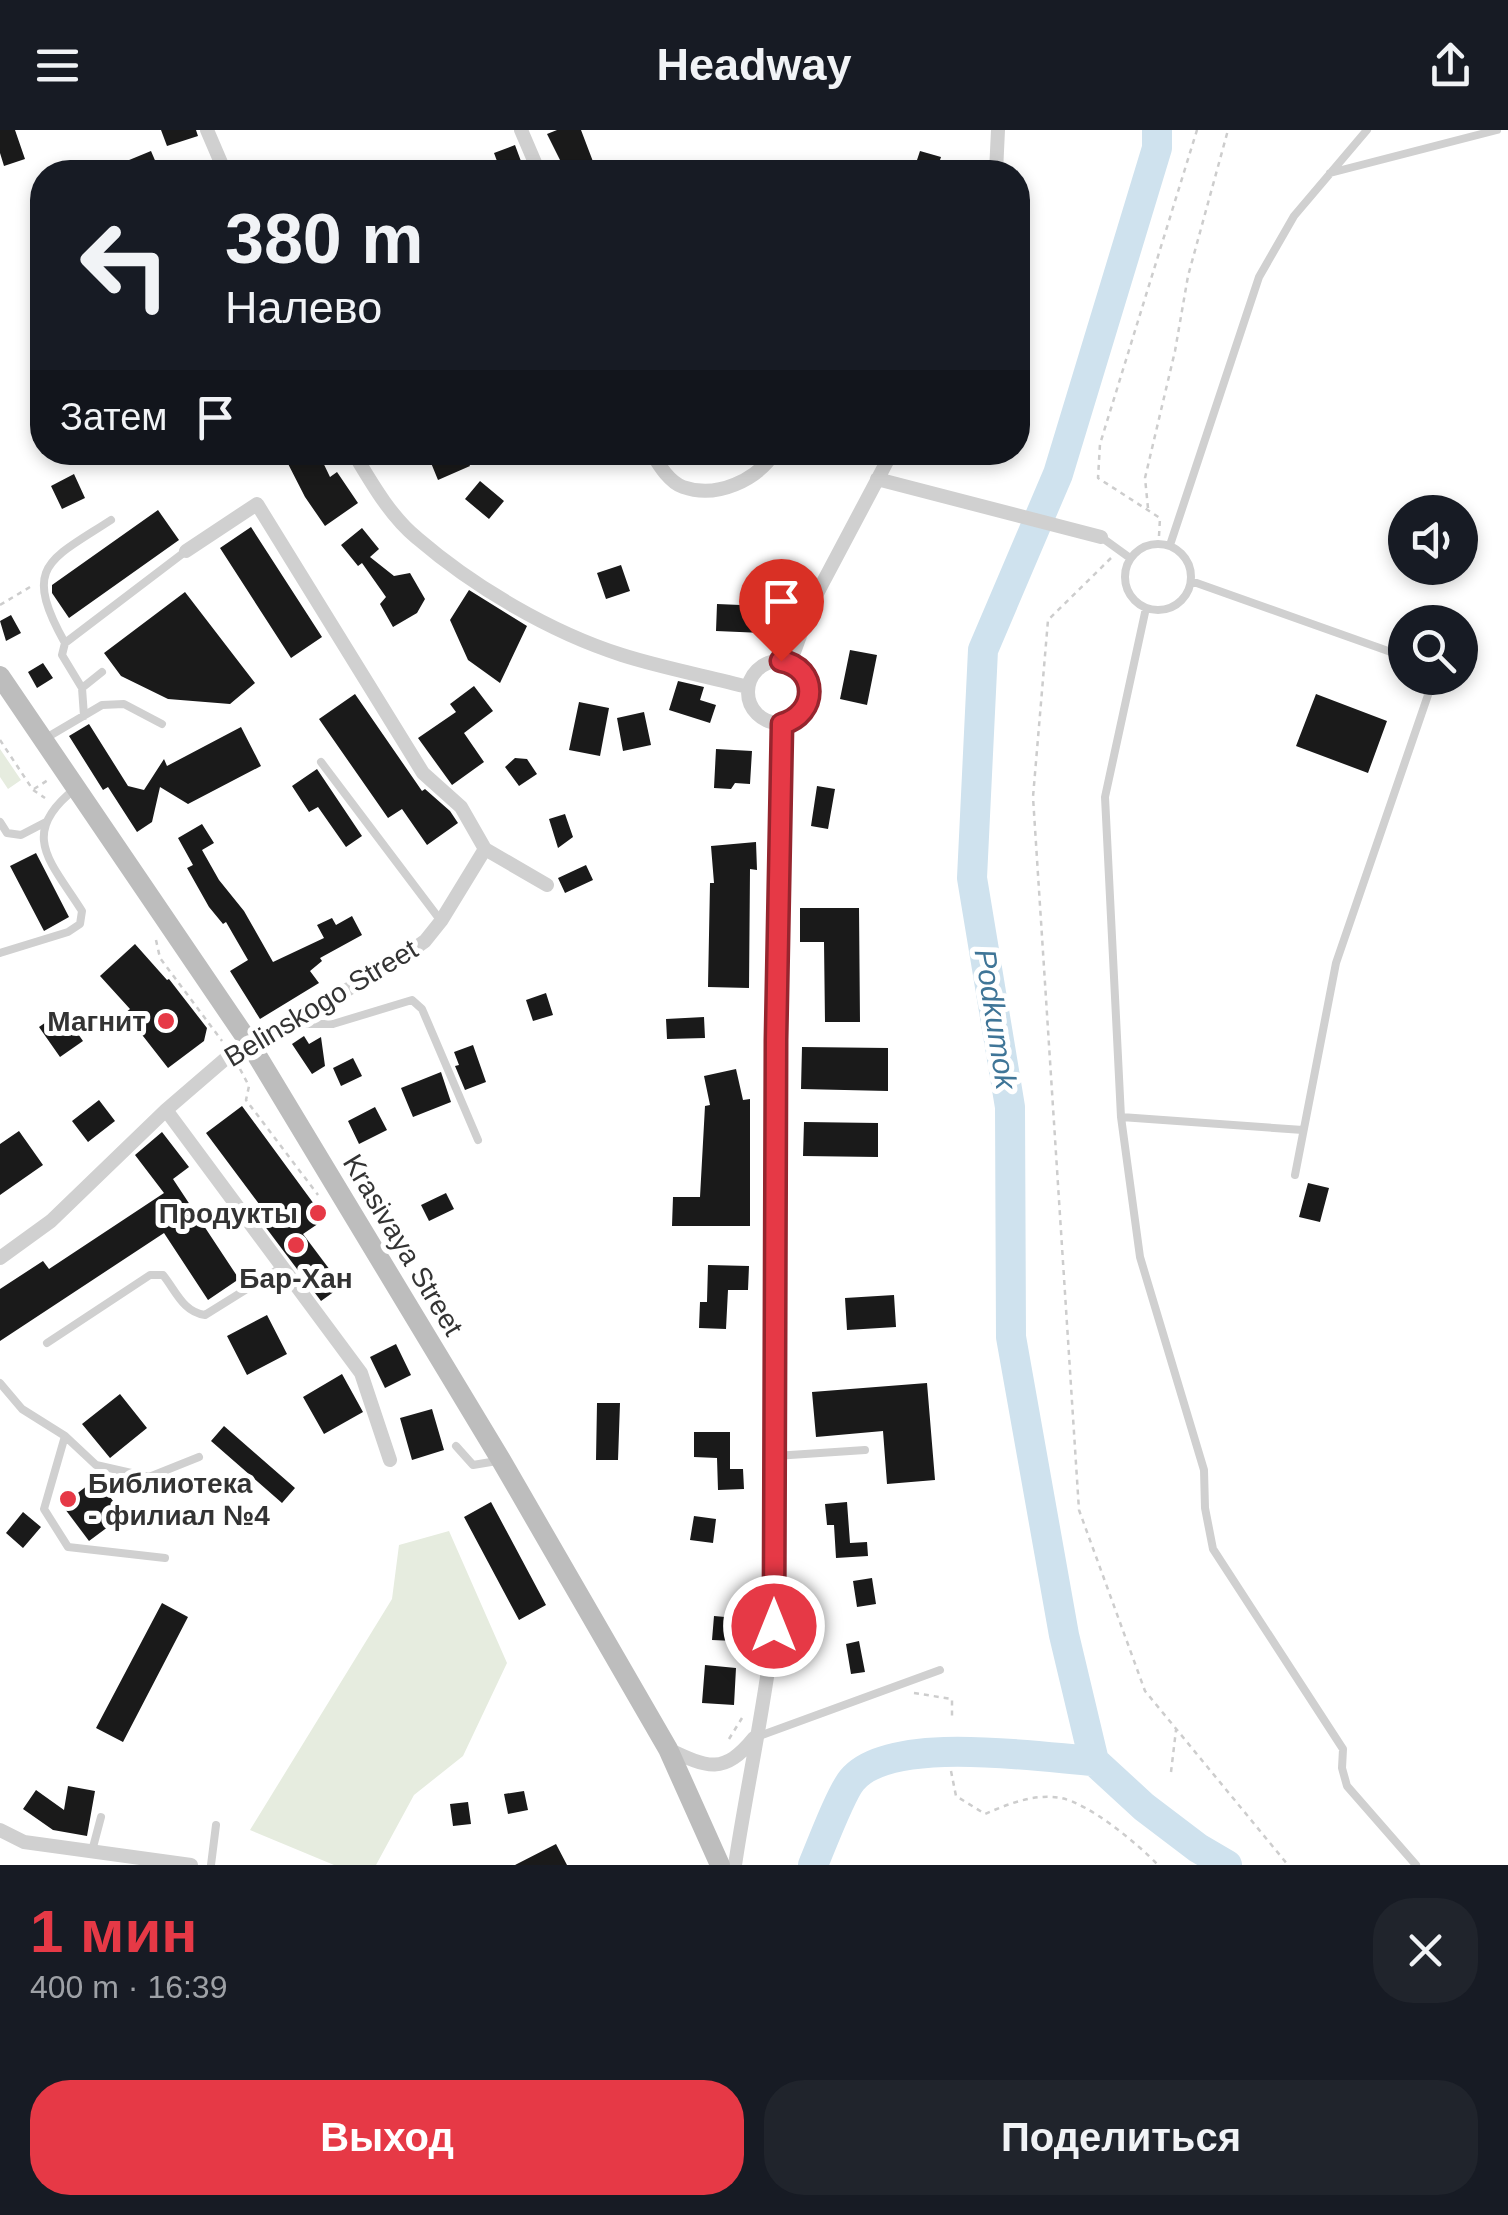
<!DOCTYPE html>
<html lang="ru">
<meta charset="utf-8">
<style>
:root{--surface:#171b24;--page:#20242c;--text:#f1f3f6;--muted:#9ea1a6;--accent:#e63946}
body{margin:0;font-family:Helvetica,sans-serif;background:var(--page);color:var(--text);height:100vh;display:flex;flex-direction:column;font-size:38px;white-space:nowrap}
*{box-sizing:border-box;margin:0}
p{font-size:32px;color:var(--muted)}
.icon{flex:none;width:55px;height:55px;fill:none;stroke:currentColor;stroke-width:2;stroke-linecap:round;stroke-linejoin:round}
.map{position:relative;height:1735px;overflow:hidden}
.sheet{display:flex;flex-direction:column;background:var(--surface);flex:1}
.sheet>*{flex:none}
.guide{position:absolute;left:30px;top:30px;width:1000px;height:305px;border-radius:40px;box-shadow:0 5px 15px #0003;background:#171b24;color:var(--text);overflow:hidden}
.buttons{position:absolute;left:1388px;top:365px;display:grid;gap:20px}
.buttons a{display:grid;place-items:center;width:90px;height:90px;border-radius:50%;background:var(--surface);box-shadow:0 5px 15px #0003;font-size:50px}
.pin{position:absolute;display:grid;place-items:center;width:85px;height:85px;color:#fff;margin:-102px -42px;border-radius:50% 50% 50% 0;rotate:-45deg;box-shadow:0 0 10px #0007}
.pin .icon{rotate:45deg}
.me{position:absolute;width:110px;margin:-55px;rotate:0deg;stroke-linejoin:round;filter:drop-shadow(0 0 8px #0008)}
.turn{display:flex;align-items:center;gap:35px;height:210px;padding:0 30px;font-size:45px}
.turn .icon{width:130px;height:130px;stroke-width:2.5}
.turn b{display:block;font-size:70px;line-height:85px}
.then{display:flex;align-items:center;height:95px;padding:0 30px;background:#0003;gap:20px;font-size:38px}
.round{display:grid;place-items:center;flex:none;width:105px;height:105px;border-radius:40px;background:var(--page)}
.overview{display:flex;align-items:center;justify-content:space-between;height:170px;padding:0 30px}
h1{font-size:60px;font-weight:700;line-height:75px;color:var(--accent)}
.action{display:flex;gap:20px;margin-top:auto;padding:20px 30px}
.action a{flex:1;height:115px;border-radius:40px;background:var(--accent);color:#fff;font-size:40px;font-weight:700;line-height:115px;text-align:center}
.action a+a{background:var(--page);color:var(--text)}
header{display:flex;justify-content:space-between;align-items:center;height:130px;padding:0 30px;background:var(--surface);font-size:45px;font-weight:700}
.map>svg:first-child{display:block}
.green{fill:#e6ecdf}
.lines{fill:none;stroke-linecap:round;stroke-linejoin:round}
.river{stroke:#cfe2ee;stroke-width:30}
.building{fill:#1a1a1a}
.path{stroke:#cdcdcd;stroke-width:2.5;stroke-dasharray:5 5;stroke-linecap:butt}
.lane{stroke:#d0d0d0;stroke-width:8}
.street{stroke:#d0d0d0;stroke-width:14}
.secondary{stroke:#bdbdbd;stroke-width:20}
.route-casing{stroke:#96252e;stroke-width:25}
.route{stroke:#e63946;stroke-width:18}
.poi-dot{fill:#e63946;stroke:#fff;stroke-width:4}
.labels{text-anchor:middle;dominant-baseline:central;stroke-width:10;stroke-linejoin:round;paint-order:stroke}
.street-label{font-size:28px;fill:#333;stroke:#fff}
.poi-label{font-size:28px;font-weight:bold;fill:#333;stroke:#fff;text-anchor:end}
.water-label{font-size:30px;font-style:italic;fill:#3f7597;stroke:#fff}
</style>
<header><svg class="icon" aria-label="menu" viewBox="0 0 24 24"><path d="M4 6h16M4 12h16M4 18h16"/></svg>Headway<svg class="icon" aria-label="share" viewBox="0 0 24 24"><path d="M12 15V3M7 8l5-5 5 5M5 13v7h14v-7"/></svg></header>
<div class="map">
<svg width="1508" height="1735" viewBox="0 0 1508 1735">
<rect width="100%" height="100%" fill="#fff"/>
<!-- green -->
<path class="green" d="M0,619L21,650L8,659L0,647Z
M449,1401L507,1533L463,1626L414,1665L376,1735H334L250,1700L392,1469L399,1415Z"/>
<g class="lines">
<!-- river -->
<path class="river" d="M1157,0V18L1058,344L983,520L972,748L1010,977L1011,1207L1064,1505L1094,1631L1144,1677L1198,1718L1227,1735
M813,1735C821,1716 841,1663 852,1650C890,1604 1037,1627 1094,1631"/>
</g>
<!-- building -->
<path class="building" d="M0,0H15L25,29L4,36L0,23Z
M161,0H196L198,6L167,16Z
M557,0H581L597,42H566L547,4Z
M515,15L525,42H501L494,23Z
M151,21L160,42H100Z
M920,21L941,27L936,42H913Z
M282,322H318L330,347L337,342L358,373L325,396L305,367Z
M441,322H464L470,336L438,350L429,328Z
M74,344L85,368L62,379L51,356Z
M480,351L504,371L489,389L465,369Z
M158,380L179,410L69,488L52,463V455Z
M251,397L322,507L291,528L220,418Z
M362,398L379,419L370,427L394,446L410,443L425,469L417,483L393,497L380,474L386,467L362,433L358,436L341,415Z
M621,435L630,461L606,469L597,443Z
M469,460L527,496L500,553L468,530L450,490Z
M185,462L255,553L230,574L168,569L121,546L104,523Z
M717,474L764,476L763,503L716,501Z
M11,485L21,503L6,511L0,491Z
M850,520L877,525L867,575L840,569Z
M43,533L53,548L37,558L28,542Z
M678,551L704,557L700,570L716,575L710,593L669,580Z
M474,556L493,581L464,603L484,632L452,655L418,608L456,582L450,574Z
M355,564L422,661L425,659L450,681L458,693L427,715L402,679L388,688L319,589Z
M1316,564L1387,591L1368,643L1296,616Z
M579,572L609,578L600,626L569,620Z
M644,582L651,615L623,621L617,588Z
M89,594L128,656L144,660L164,629L167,636L241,597L261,636L188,674L160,657L152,692L137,702L108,657L103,660L69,606Z
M716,619L752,621L750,654L735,653L731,659L714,658Z
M515,628L527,629L537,644L519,656L505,637Z
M317,639L362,706L346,717L318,677L309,682L292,656Z
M817,656L835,659L828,699L811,696Z
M565,684L573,707L558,718L549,689Z
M202,694L214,713L202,720L219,750L244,781L273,832L324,808L317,795L332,788L336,795L352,786L362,805L320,828L322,831L310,841L319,853L260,889L230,841L248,830L226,792L223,794L209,777L187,738L193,735L178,708Z
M756,712L757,740L750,739L749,858L708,857L710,753H714L711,716Z
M36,723L69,787L44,801L10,736Z
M586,735L593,750L565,763L558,748Z
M800,778H859L860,892H825L824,812H800Z
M135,814L167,850L169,849L207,898L204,911L168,938L125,883L130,879L100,846Z
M546,863L553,885L533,891L526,870Z
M62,881L83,911L60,927L39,897Z
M704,887L705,908L667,909L666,889Z
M304,906L309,914L321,907L325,936L312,944L292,914Z
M473,915L486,952L465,960L455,936L459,935L454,922Z
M802,917L888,918V961L801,959Z
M353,928L362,946L341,956L333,938Z
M736,939L743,970L750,969V1096H672L673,1067H700L705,976L710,975L704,946Z
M441,942L451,972L413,987L401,958Z
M99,970L115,991L88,1012L72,991Z
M242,976L325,1089L303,1104L342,1156L321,1171L258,1087L265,1082L206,1003Z
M375,977L387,1000L359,1014L348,991Z
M804,992L878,993V1027L803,1026Z
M19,1001L43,1035L0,1065V1014Z
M162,1002L189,1037L173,1049L239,1149L208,1170L164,1103L0,1211V1159L43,1131L49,1139L164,1063L135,1025Z
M1308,1053L1329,1058L1320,1092L1299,1087Z
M446,1063L454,1079L429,1091L421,1075Z
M708,1135L749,1136L748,1160H728L726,1199L699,1198L700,1172H707Z
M894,1165L896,1197L847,1200L845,1168Z
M267,1185L287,1224L247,1245L227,1206Z
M396,1214L411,1245L385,1258L370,1227Z
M342,1244L363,1282L324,1304L303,1267Z
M927,1253L935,1350L887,1354L883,1301L816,1307L812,1262Z
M120,1264L147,1298L110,1328L82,1294Z
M597,1273H620L618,1330H596Z
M432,1279L444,1320L412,1330L400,1288Z
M224,1296L295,1358L282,1373L211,1311Z
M694,1302H730V1339H743L744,1359L718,1360L717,1328L694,1327Z
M96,1349L124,1385L89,1411L62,1375Z
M491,1372L546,1475L519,1490L464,1387Z
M847,1372L850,1413L867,1412L868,1426L836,1428L834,1395H827L825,1374Z
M23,1382L41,1397L23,1418L6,1403Z
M694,1386L716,1389L713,1413L690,1410Z
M872,1448L876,1474L857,1477L853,1451Z
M162,1473L188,1487L123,1612L96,1598Z
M714,1486L736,1488L735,1511L712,1510Z
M859,1511L865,1542L851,1544L846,1514Z
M705,1535L736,1538L734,1575L702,1573Z
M68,1656L95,1661L87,1706L53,1700L23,1679L36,1660L64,1680Z
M524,1661L528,1680L508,1684L504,1664Z
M468,1672L471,1694L453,1696L450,1674Z
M556,1714L567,1735H515Z"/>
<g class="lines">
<!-- path -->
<path class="path" d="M1148,378L1145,348L1175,221L1188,146L1228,0
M1159,406L1160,388L1098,348L1100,314L1197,0
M1111,428L1048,490L1033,667L1079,1380L1145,1561L1288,1735
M0,475L30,457
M0,610L33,660L45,668
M34,659L48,650
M156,810L160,828L222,911
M240,939L249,956L246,970L318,1065
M914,1563L952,1569V1590
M729,1609L742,1588
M951,1641L956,1666L985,1684C1008,1674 1035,1663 1061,1668C1090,1674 1138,1714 1158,1735
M1171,1642L1176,1600"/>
<!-- lane -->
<path class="lane" d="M1330,43L1497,0
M1101,407L1130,428
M1125 447a33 33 0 1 1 66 0a33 33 0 1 1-66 0Z
M1170,415L1259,147L1294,86L1367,0
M1191,451L1405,527
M1146,478L1105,667L1121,987L1140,1127L1204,1340L1205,1378L1213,1419L1343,1619L1342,1638L1347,1656L1416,1735
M65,513C22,436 48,431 111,390
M82,558L62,525L65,513L186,421
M84,586L82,558L102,542
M46,608L102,575L124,574L162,594
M321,632L441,791
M0,692L7,703L21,705L46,692
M0,823L68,802L80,794L82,781C52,733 17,704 75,659
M294,894H333L412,870L422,879L478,1010
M1121,987L1303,1000
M1295,1045L1336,833L1428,565L1422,548
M47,1213L150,1145H163C176,1161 183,1182 205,1185L282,1137
M0,1253L22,1279L65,1306L96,1335L149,1347L199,1327
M65,1306L44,1379L68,1417L165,1428
M456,1316L473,1335L497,1331
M775,1326L865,1320
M759,1606L940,1540
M92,1721L101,1687
M211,1735L216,1695"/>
<!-- street -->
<path class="street" d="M207,0L225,42
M521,0L539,42
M996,42L998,0
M353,322C371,352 390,386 417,408C474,457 550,502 622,525C663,538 706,546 748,557
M651,322C659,335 669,352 683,357C717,369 757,350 775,322
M877,349L1101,407
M186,421L257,374L423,643L461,677L485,719L547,755
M748 562a31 31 0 1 1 62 0a31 31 0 1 1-62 0Z
M790,533L812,473L892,322
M166,980L361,1243L390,1330
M0,1128L51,1091L166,980L231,924L390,836L425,811L441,791L485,719
M668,1619C708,1638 724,1645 754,1608
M0,1700L24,1712L191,1735
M735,1735C747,1655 765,1576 774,1496L776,872L782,594"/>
<!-- secondary -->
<path class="secondary" d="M0,546L250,914L501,1330L668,1619L720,1735"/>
</g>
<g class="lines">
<defs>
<path id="route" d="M774,1496L776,910L782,594C818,584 819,538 781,531"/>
</defs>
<!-- route casing -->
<use href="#route" class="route-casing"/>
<!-- route -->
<use href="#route" class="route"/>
</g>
<!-- markers -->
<g class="poi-dot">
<circle cx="166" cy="891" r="10"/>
<circle cx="318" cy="1083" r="10"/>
<circle cx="296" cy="1115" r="10"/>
<circle cx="68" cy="1369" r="10"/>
</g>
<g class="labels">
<!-- street labels -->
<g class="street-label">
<text transform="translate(321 873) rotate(-31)">Belinskogo Street</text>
<text transform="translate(403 1115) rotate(59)">Krasivaya Street</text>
</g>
<!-- poi labels -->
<g class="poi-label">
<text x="146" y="891">Магнит</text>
<text x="298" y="1083">Продукты</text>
<text x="296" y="1148" text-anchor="middle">Бар-Хан</text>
<text x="88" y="1353" text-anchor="start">Библиотека<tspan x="88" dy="32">- филиал №4</tspan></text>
</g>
<!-- water labels -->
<g class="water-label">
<text transform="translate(996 889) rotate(81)">Podkumok</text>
</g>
</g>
</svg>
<div class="buttons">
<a><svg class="icon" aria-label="sound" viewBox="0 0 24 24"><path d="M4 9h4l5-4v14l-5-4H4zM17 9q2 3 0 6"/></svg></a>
<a><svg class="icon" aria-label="search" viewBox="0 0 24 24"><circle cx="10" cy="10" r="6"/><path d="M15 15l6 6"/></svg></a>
</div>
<div class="pin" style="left:781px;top:531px;background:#d93025"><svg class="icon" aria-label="arrive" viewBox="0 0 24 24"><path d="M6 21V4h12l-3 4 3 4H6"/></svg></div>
<svg class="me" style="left:774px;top:1496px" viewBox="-20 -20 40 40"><circle r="17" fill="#e63946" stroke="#fff" stroke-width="3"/><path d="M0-11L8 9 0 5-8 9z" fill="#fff"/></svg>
<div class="guide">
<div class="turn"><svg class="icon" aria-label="left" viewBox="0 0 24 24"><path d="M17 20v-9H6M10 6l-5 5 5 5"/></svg><div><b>380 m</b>Налево</div></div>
<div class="then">Затем<svg class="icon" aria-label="arrive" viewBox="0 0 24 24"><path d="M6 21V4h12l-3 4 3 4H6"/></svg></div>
</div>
</div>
<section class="sheet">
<div class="overview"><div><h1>1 мин</h1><p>400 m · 16:39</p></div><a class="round"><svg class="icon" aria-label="close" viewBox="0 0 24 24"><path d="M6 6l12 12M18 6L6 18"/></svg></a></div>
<div class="action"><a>Выход</a><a>Поделиться</a></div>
</section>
